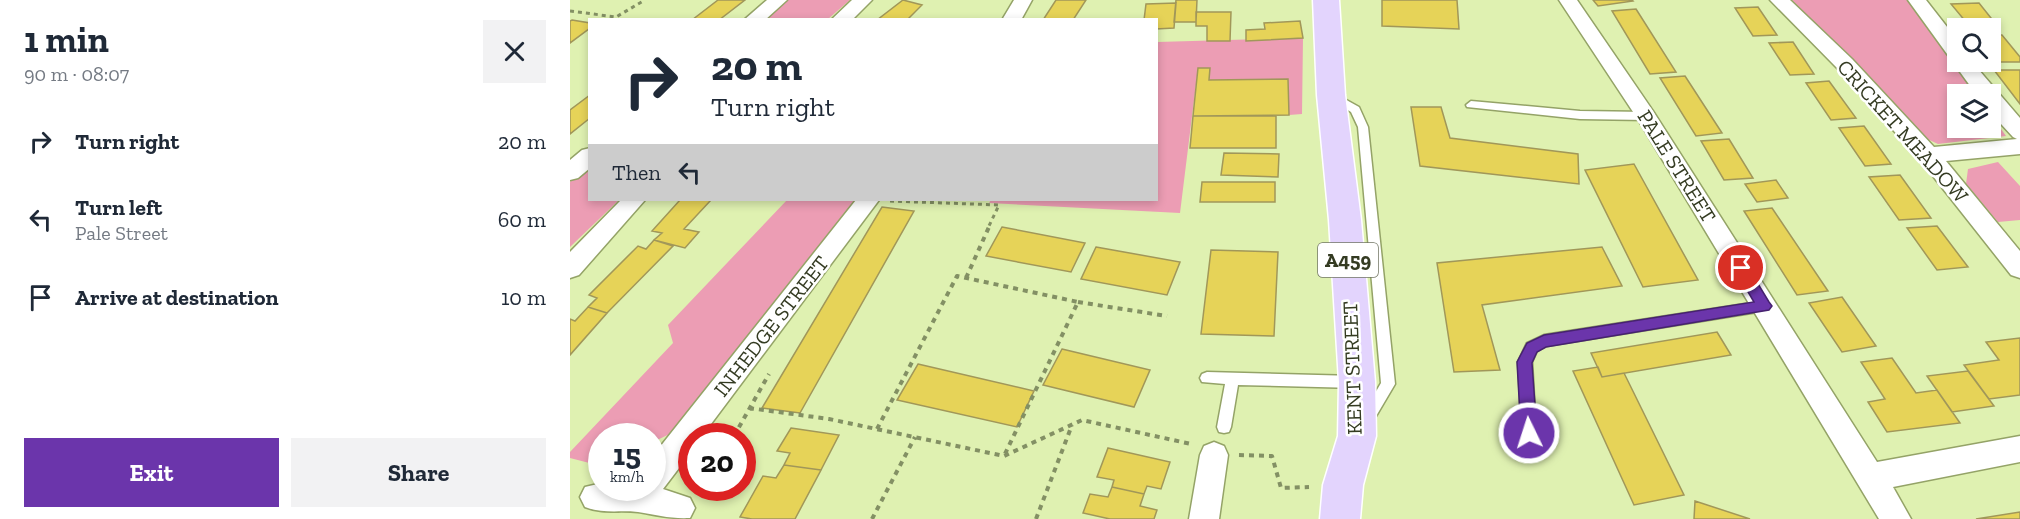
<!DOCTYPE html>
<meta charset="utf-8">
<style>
:root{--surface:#fff;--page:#f2f2f3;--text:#1f2937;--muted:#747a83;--accent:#6b35ab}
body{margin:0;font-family:"Zilla Slab",serif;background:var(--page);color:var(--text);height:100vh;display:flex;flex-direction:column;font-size:22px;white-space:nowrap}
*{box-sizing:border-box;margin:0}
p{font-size:20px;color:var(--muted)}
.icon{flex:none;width:33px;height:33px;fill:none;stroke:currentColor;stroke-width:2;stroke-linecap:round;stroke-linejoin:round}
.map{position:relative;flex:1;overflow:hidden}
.details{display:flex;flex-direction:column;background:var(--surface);width:570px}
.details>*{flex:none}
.banner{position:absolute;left:18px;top:18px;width:570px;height:183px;border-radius:0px;box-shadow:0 3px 9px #0003;background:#fff;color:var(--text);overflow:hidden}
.controls{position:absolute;left:1377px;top:18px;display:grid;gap:12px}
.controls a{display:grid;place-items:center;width:54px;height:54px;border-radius:0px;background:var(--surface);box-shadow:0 3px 9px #0003;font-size:30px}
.speed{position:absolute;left:18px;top:423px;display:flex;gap:12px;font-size:30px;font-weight:700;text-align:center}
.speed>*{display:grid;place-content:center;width:78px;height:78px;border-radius:50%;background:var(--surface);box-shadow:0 3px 9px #0003;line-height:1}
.speed small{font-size:15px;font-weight:400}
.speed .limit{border:9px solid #d22;background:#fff;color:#111}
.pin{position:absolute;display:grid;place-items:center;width:51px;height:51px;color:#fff;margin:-26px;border:3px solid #fff;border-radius:50%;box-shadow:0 2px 6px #0007}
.me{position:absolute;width:66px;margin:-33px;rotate:356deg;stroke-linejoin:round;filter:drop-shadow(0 0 4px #0008)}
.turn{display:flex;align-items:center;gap:21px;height:126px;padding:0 24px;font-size:27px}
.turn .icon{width:78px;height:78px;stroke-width:2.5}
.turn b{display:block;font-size:42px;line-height:51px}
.then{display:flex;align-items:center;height:57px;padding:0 24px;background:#0003;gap:12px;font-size:22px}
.round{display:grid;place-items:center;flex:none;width:63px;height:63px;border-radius:0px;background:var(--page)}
.overview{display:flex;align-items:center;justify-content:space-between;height:102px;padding:0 24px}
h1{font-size:36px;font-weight:700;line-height:45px}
.primary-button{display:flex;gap:12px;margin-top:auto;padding:12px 24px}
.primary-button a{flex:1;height:69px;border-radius:0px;background:var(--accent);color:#fff;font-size:24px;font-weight:700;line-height:69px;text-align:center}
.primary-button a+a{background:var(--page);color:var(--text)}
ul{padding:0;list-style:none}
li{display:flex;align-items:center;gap:18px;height:78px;padding:0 24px}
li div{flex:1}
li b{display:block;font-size:22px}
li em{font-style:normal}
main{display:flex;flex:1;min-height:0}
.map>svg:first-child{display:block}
.green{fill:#ec9db4}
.building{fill:#e6d358;stroke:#a19759;stroke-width:1.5}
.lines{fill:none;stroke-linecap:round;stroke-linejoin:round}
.service-casing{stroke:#94a367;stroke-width:3}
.minor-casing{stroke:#94a367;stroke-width:3}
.primary-casing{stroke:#fff;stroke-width:3}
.path-far1{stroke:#839064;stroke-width:3;stroke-dasharray:4 4;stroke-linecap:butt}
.path{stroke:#839064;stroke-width:4;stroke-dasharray:5 5;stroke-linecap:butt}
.service{fill:#fff;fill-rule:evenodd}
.minor{fill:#fff;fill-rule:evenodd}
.primary{fill:#e3d4fd;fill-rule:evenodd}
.route{fill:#6b35ab;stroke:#46226f;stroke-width:1.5}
.labels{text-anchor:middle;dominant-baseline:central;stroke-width:5;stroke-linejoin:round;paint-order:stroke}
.shield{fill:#fff;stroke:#717664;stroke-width:1.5}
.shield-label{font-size:20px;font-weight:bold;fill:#343b22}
.street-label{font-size:21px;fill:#343b22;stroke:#fff}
</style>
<main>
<section class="details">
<div class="overview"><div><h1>1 min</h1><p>90 m · 08:07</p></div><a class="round"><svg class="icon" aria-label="close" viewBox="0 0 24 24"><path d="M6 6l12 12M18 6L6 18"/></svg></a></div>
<ul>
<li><svg class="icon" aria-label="right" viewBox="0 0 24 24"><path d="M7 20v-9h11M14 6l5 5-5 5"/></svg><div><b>Turn right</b></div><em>20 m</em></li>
<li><svg class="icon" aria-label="left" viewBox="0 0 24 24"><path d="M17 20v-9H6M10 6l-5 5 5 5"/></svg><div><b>Turn left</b><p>Pale Street</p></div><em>60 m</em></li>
<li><svg class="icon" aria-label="arrive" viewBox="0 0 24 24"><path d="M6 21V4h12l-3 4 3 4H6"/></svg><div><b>Arrive at destination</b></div><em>10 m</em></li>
</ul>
<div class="primary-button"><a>Exit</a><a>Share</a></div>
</section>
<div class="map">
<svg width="1450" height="519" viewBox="0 0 1450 519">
<rect width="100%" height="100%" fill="#dff1b1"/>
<!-- green -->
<path class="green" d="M215,0H280L258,19L192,20Z
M1222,0H1337L1406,94H1388V128H1420L1421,115L1436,136L1368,144L1353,137Z
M733,38L732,114L719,115L717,79L639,80L640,68H628L610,213L419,203L421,200H586L587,42Z
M1428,162L1450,186V220L1428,222L1396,184L1398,169Z
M19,166L20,200H49L0,247V182Z
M217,200H290L106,431L83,442L82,436H32L31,466L0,458V452L103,343L98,325Z"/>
<!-- building -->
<path class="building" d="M148,0H175L149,20H122Z
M333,0L352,5L337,20H307Z
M486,0H516L503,20H473Z
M606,0H627L626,22H604Z
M812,0H887L889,29L812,26Z
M1023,0H1062L1063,1L1028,6Z
M606,3L604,28L586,29V20H574L576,4Z
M1409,3L1429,28H1401L1381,4Z
M1188,7L1207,35L1183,36L1165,8Z
M1066,9L1106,72L1080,74L1042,11Z
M626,12H661L660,41H637V26H626Z
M2,20L20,23V28L0,43V21Z
M730,21L733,38L676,41V30L695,29L694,23Z
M1420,35H1432L1450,57V62H1425L1420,56Z
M1223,42L1244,74L1220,75L1199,43Z
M628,68H640L639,80L718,79L719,115L623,116Z
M1424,70H1450V104Z
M1115,76L1152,133L1126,136L1090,78Z
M1259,81L1286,118L1261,120L1236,83Z
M20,95V118L0,134V110Z
M841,107H871L880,138L1008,154L1009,184L850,166Z
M623,116H706V148H620Z
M1294,126L1321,164L1295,166L1269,128Z
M1159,139L1183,178L1154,180L1131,141Z
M654,153L709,154L708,177L651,175Z
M1064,164L1128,280L1073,287L1015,170Z
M1330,175L1361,218L1329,220L1299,177Z
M1206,180L1218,198L1187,202L1175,184Z
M632,182H705V202H630Z
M110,200H141L114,229L129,232L115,248L84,240L92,233L82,231Z
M312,207L344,211L230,413L192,408Z
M1202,208L1258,291L1227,295L1174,211Z
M1367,226L1398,267L1367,270L1337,228Z
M432,227L515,243L501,272L416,256Z
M84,240L103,246L37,313L18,307L27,298L19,295L68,246L76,249Z
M526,247L610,262L597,295L511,279Z
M1032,247L1052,286L912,305L930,370L884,372L867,263Z
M641,250L708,252L704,336L631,334Z
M1272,297L1306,346L1272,352L1239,303Z
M18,307L37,313L0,355V319L5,321Z
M1147,332L1161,355L1032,377L1021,353Z
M1450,338V395L1419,399L1394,365L1429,360L1416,342Z
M492,349L580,370L564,407L473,385Z
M1322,358L1346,393L1367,390L1390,423L1317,432L1298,402L1315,399L1291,362Z
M348,364L464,391L447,427L327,400Z
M1028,367L1032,377L1054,373L1114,495L1064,505L1003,371Z
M1398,371L1424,406L1382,412L1357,376Z
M221,428L269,435L251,470L214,465L220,453L207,451Z
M538,448L600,462L591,489L577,486L574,494L542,487L544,480L527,477Z
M214,465L251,470L225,519H182L170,517L193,476L206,478Z
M542,487L574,494L570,506L587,510L584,519H540L513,513L520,494L538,497Z
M1125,501L1180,519H1124Z
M1450,512V519H1406Z"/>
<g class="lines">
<defs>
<path id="service" d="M762,92L789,107L798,127L825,384L802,423L797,425L792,423L790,419L811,383L788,127L781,112L758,97V93Z
M901,101L1010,111L1076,112L1081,116L1076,120L1010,119L897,107L896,105Z
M1194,301L1198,302L1200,306L1198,310L1194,311L976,346L967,351L962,362L966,433L964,438L959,439L954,438L952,433L948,362L957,343L974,335Z
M637,372L786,376L791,378L793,382L791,386L786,388L668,385L661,427L659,432L654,433L649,432L647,427L655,384L632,382L630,378L632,374Z"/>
<path id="minor" d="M197,0H217L195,20H174Z
M282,0H302L282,20H261Z
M444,0H462L451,20H432Z
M989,0H1007L1083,111L1307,462L1450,436V462L1323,487L1341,519H1309L1069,121Z
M1200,0H1220L1282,59L1364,147L1447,139L1443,137L1420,112V94H1406L1338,0H1356L1388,41V62H1402L1450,118V154L1376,161L1450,251V278L1441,275L1351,161L1268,69Z
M20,148V168L8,178L0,180V160L12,150Z
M51,200H75L9,275L0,278V252Z
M286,200H309L132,436H122V451L93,489L120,498L125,508L120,518C101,519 86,515 68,512C49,510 32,514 15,507L10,497L15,487L32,483V488H82V457Z
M644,442L654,446L658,455L649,519H619L630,455L634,446Z"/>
<path id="primary" d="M743,0H769L775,95L791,220L805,382L806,436L793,485L790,519H750L753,485L768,436L769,382L759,220L747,95Z"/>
</defs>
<!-- service casing -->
<use href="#service" class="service-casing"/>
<!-- minor casing -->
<use href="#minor" class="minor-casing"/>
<!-- primary casing -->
<use href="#primary" class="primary-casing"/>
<!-- path-far1 -->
<path class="path-far1" d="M0,11L46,17L75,0
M320,201L429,205L418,228"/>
<!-- path -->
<path class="path" d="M396,278L419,227
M508,302L597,316
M179,408L259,419L434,456L512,420L621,444
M307,429L387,276L508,302L434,456
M164,436L199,374
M669,455L702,456L711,488L739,487
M302,519L345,437
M466,519L502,425"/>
<!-- service -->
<use href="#service" class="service"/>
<!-- minor -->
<use href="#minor" class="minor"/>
<!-- primary -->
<use href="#primary" class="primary"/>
</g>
<!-- route -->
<path class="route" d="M1171,263L1176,264L1199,302L1202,306L1199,310L976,347L967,352L962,363L967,433L965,438L959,440L954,438L951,433L947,362L957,343L974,335L1184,302L1164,268Z"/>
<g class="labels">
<!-- shield labels -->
<rect class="shield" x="748" y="243" width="60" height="34" rx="4.5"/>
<g class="shield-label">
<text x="778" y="260">A459</text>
</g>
<!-- street labels -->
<g class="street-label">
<text transform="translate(1333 131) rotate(48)">CRICKET MEADOW</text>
<text transform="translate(1107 166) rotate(58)">PALE STREET</text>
<text transform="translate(201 326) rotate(-52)">INHEDGE STREET</text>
<text transform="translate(782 368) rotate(-92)">KENT STREET</text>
</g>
</g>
</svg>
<div class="controls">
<a><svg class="icon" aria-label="search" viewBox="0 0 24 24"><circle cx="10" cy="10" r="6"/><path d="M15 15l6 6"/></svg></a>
<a><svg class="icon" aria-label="layers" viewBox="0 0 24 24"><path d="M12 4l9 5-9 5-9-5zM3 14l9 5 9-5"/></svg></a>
</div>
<div class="speed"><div>15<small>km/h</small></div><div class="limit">20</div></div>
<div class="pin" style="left:1171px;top:268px;background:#d93025"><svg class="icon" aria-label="arrive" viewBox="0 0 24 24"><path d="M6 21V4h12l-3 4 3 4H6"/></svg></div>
<svg class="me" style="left:959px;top:433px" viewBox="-20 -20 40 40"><circle r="17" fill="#6b35ab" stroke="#fff" stroke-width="3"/><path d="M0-11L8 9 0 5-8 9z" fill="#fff"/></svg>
<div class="banner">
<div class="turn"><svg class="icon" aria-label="right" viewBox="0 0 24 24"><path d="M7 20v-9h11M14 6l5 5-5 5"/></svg><div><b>20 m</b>Turn right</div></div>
<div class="then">Then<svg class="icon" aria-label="left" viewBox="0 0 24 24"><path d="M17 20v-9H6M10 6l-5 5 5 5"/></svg></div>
</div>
</div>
</main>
